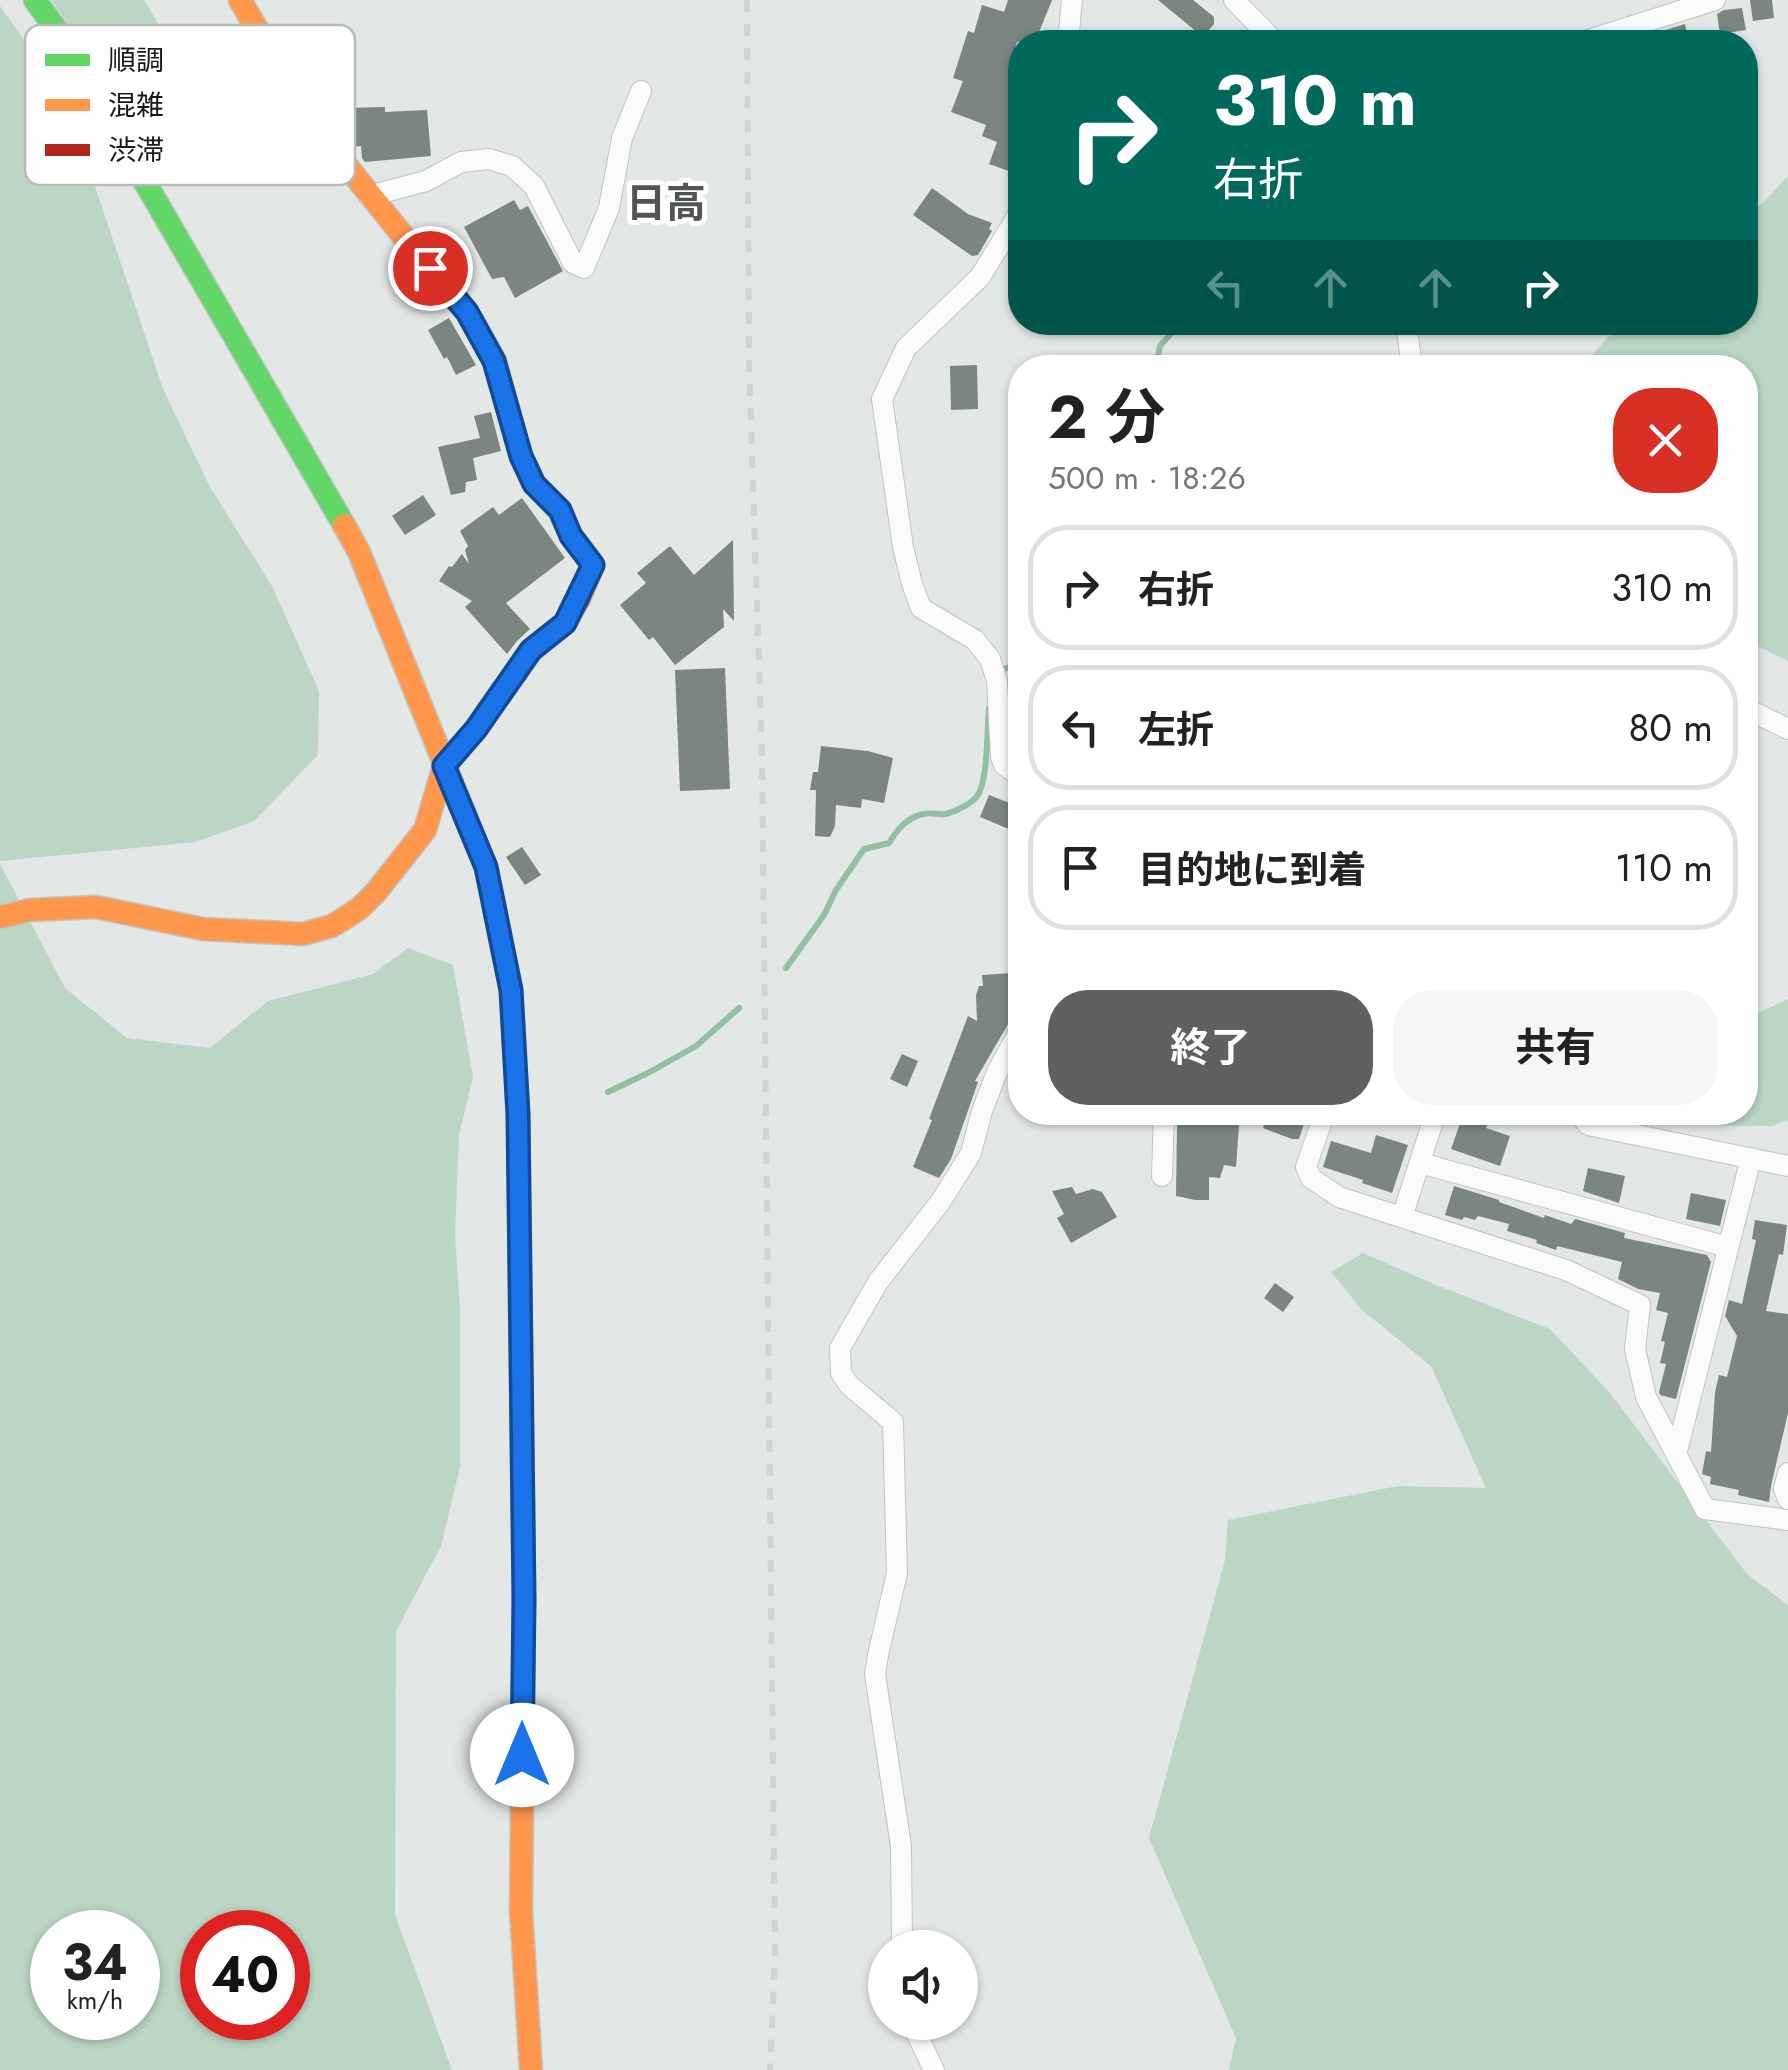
<!DOCTYPE html>
<html lang="ja">
<meta charset="utf-8">
<style>
:root{--surface:#fff;--page:#f6f6f6;--text:#222;--muted:#767676;--line:#e0e0e0;--accent:#5e6160}
body{margin:0;font-family:Jost,"Noto Sans JP",sans-serif;background:var(--page);color:var(--text);height:100vh;display:flex;flex-direction:column;font-size:38px;white-space:nowrap}
*{box-sizing:border-box;margin:0}
p{font-size:32px;color:var(--muted)}
.icon{flex:none;width:55px;height:55px;fill:none;stroke:currentColor;stroke-width:2;stroke-linecap:round;stroke-linejoin:round}
.map{position:relative;flex:1;overflow:hidden}
.panel{position:absolute;left:1008px;top:355px;width:750px;height:770px;display:flex;flex-direction:column;background:var(--surface);border-radius:40px;box-shadow:0 2px 8px #0004}
.panel>*{flex:none}
.banner{position:absolute;left:1008px;top:30px;width:750px;height:305px;border-radius:40px;box-shadow:0 2px 8px #0004;background:#00695c;color:#fff;overflow:hidden}
.fabs{position:absolute;left:868px;top:1930px;display:grid;gap:20px}
.fabs a{display:grid;place-items:center;width:110px;height:110px;border-radius:50%;background:var(--surface);box-shadow:0 2px 8px #0004;font-size:50px}
.speed{position:absolute;left:30px;top:1910px;display:flex;gap:20px;font-size:50px;font-weight:700;text-align:center}
.speed>*{display:grid;place-content:center;width:130px;height:130px;border-radius:50%;background:var(--surface);box-shadow:0 2px 8px #0004;line-height:1}
.speed small{font-size:25px;font-weight:400}
.speed .limit{border:15px solid #d22;background:#fff;color:#111}
.pin{position:absolute;display:grid;place-items:center;width:85px;height:85px;color:#fff;margin:-42px;border:5px solid #fff;border-radius:50%;box-shadow:0 2px 10px #0007}
.me{position:absolute;width:110px;margin:-55px;rotate:0deg;stroke-linejoin:round;filter:drop-shadow(0 0 8px #0008)}
.turn{display:flex;align-items:center;gap:35px;height:210px;padding:0 40px;font-size:45px}
.turn .icon{width:130px;height:130px;stroke-width:2.5}
.turn b{display:block;font-size:70px;line-height:85px}
.lanes{display:flex;align-items:center;height:95px;padding:0 40px;background:#0003;justify-content:center;gap:50px;direction:ltr}
.lanes .off{opacity:.35}
.round{display:grid;place-items:center;flex:none;width:105px;height:105px;border-radius:40px;background:var(--page)}
.headline{display:flex;align-items:center;justify-content:space-between;height:170px;padding:0 40px}
h1{font-size:60px;font-weight:700;line-height:75px}
.button{display:flex;gap:20px;margin-top:auto;padding:20px 40px}
.button a{flex:1;height:115px;border-radius:40px;background:var(--accent);color:#fff;font-size:40px;font-weight:700;line-height:115px;text-align:center}
.button a+a{background:var(--page);color:var(--text)}
ul{padding:0;list-style:none}
li{display:flex;align-items:center;gap:30px;height:125px;margin:0 20px 15px;padding:0 20px;border:5px solid var(--line);border-radius:40px}
li div{flex:1}
li b{display:block;font-size:38px}
li em{font-style:normal}
.map>svg:first-child{display:block}
.green{fill:#bbd6c4;fill-rule:evenodd}
.lines{fill:none;stroke-linecap:round;stroke-linejoin:round}
.stream{stroke:#92c0a3;stroke-width:6}
.building{fill:#7a867f}
.street-casing{stroke:#c1c4c2;stroke-width:22}
.fast-casing{stroke:#c1c4c2;stroke-width:25}
.slow-casing{stroke:#c1c4c2;stroke-width:25}
.jam-casing{stroke:#c1c4c2;stroke-width:25}
.street{stroke:#fbfbfb;stroke-width:20}
.fast{stroke:#63d668;stroke-width:22}
.slow{stroke:#ff974d;stroke-width:22}
.jam{stroke:#b3261e;stroke-width:22}
.rail{stroke:#d1d2d1;stroke-width:6;stroke-dasharray:12 12;stroke-linecap:butt}
.route-casing{stroke:#114b97;stroke-width:25}
.route{stroke:#1a73e8;stroke-width:18}
.labels{text-anchor:middle;dominant-baseline:central;stroke-width:10;stroke-linejoin:round;paint-order:stroke}
.quarter-label{font-size:40px;font-weight:bold;fill:#505552;stroke:#fff}
.key{fill:#fff;stroke:#b9baba;stroke-width:2.5}
.key-label{font-size:28px;fill:#171918}
</style>
<div class="map">
<svg width="1788" height="2070" viewBox="0 0 1788 2070">
<rect width="100%" height="100%" fill="#e3e7e5"/>
<!-- green -->
<path class="green" d="M52,0H144L170,43L109,88Z
M0,6L58,88L72,118L163,389L210,487L272,586L319,691L318,755L254,821L196,842L0,861Z
M1788,176V661L1745,640V368L1580,367L1622,323L1745,322V214L1763,203Z
M0,864L65,988L127,1038L210,1048L268,1001L373,974L408,948L453,965L473,1077L459,1135L455,1234L460,1309V1467L441,1546L396,1631L395,1915L452,2070H0ZM52,1932H138V2018H52ZM202,1932H288V2018H202Z
M1788,999V1120L1772,1126L1699,1125L1669,1113L1745,1112V1019Z
M1363,1253L1436,1285L1550,1329L1610,1393L1747,1574L1788,1605V2070H1229L1236,2038L1149,1838L1225,1560L1228,1520L1398,1486L1486,1488L1431,1366L1362,1310L1331,1272Z"/>
<g class="lines">
<!-- stream -->
<path class="stream" d="M1156,368L1160,346L1181,322
M996,672L1020,663
M786,968L824,915L836,890L864,849L889,843C897,830 906,818 923,814C930,812 939,815 946,814C957,811 974,803 979,793C988,776 987,728 989,708
M608,1092L650,1072L696,1046L739,1008"/>
</g>
<!-- building -->
<path class="building" d="M1008,0H1052L1035,42H1017L1008,70L1020,74V175L989,164L997,142L982,136L986,125L951,112L963,81L953,78L968,31L974,33L982,5L1004,12Z
M1158,0H1193L1214,17V24L1203,37Z
M1750,0H1772L1774,18L1753,21Z
M1742,8L1746,30L1720,34L1717,14L1724,10Z
M1685,24L1689,42H1631L1630,41Z
M385,107V112L427,110L431,156L365,162L362,158L361,146L353,147L348,141L347,108Z
M932,188L968,214L992,223L989,229L992,231L978,255L972,256L913,215Z
M514,200L520,210L528,206L563,271L515,298L504,277L492,279L464,227Z
M449,318L476,365L456,375L447,357L444,359L428,330Z
M977,365L978,409L951,410L950,366Z
M491,412L501,451L473,458L477,480L466,482L465,492L451,495L438,447L480,438L474,416Z
M423,495L436,515L405,535L392,516Z
M522,498L565,558L506,603L530,629L517,641L507,654L465,607L472,601L439,581L449,566L452,567L462,554L469,564L465,550L468,546L460,531L493,507L499,515Z
M733,540L734,621L723,609L724,627L675,665L653,637L649,640L620,605L646,583L637,573L670,546L694,575Z
M725,668L730,789L680,791L675,670Z
M821,746L868,751L893,758L884,803L862,799L861,808L836,805L835,826L830,837L815,836L816,790H810L813,772H818Z
M989,795L1020,807V825L1012,822L1009,829L980,817Z
M522,847L541,875L525,885L506,857Z
M1012,973L1014,1014L975,1081L978,1082L951,1159L939,1178L913,1167L932,1120L929,1119L968,1016L977,1021L976,995L979,986H983L982,975Z
M902,1054L918,1061L907,1087L890,1079Z
M1180,1112H1202L1225,1116L1240,1112L1236,1167L1224,1165L1220,1178L1209,1177V1200H1195L1176,1196L1177,1126Z
M1268,1112H1308L1299,1139H1292L1263,1128Z
M1464,1112H1491L1486,1128L1510,1136L1500,1166L1451,1149Z
M1376,1135L1408,1145L1392,1193L1362,1183L1363,1180L1323,1167L1331,1141L1371,1153Z
M1588,1168L1625,1176L1619,1203L1583,1191Z
M1454,1186L1499,1200V1202L1544,1218L1545,1215L1571,1224L1575,1219L1625,1233L1624,1238L1707,1255L1711,1262L1676,1399L1660,1395L1659,1392L1666,1364L1660,1363L1665,1342L1661,1341L1668,1313L1656,1310L1660,1293L1638,1289L1618,1279L1622,1262L1557,1246L1556,1250L1536,1243L1537,1240L1507,1231L1509,1224L1478,1216L1475,1220L1464,1217L1462,1220L1445,1215Z
M1072,1187L1076,1194L1093,1189L1102,1192L1117,1217L1071,1243L1057,1218L1064,1214L1052,1191Z
M1691,1193L1726,1200L1720,1226L1686,1219Z
M1755,1220L1787,1225L1783,1255L1779,1254L1766,1311L1788,1314V1413L1771,1486L1769,1502L1738,1495L1739,1490L1710,1484L1711,1477L1702,1474L1706,1451L1711,1452L1715,1392L1719,1375L1727,1377L1737,1336L1725,1316L1729,1300L1742,1304L1756,1240L1752,1239Z
M1275,1283L1294,1297L1283,1312L1264,1298Z"/>
<g class="lines">
<defs>
<path id="street" d="M1234,0L1275,42
M1068,42L1072,0
M1582,42L1715,0
M369,196L426,181L461,162L489,159L512,166L534,186L573,263L584,268L609,208L622,138L641,91
M1020,212L980,277L906,348L882,399L903,547L912,584L921,608L975,640L990,659L997,681L1001,757L1004,765L1020,776
M1406,322L1412,368
M1745,708L1788,729
M1325,1112L1306,1167L1311,1178L1339,1197L1566,1270L1640,1305L1635,1349L1646,1397L1705,1509L1788,1520
M1578,1112L1588,1125L1788,1166
M1420,1163L1728,1247
M1162,1176L1164,1112
M1402,1217L1436,1112
M1676,1455L1751,1158
M1788,1473L1784,1489L1788,1499
M902,1948L901,1846L875,1674L878,1655L897,1573L893,1422L849,1385L841,1373L840,1348L878,1282L941,1201L971,1153L982,1111L997,1072L1020,1030
M911,2022L934,2070"/>
<path id="fast" d="M35,0L56,29L344,525"/>
<path id="slow" d="M240,0L313,124L412,247
M344,525L359,552L486,867L496,916
M0,917L30,910L96,907L203,929L303,934L332,926L359,909L376,892L425,830L444,766L476,729L495,701
M524,1600L521,1911L531,2070"/>
<path id="jam" d="M412,247L467,312L495,361L521,457L534,484L559,510L571,536L593,565L579,599L565,623L531,651L495,701
M496,916L511,990L518,1114L524,1600"/>
</defs>
<!-- street casing -->
<use href="#street" class="street-casing"/>
<!-- fast casing -->
<use href="#fast" class="fast-casing"/>
<!-- slow casing -->
<use href="#slow" class="slow-casing"/>
<!-- jam casing -->
<use href="#jam" class="jam-casing"/>
<!-- street -->
<use href="#street" class="street"/>
<!-- fast -->
<use href="#fast" class="fast"/>
<!-- slow -->
<use href="#slow" class="slow"/>
<!-- jam -->
<use href="#jam" class="jam"/>
<!-- rail -->
<path class="rail" d="M747,0L749,364L762,757L775,1956L770,2070"/>
</g>
<g class="lines">
<defs>
<path id="route" d="M430,268L467,312L494,361L521,456L534,484L560,510L571,536L593,565L565,623L531,650L476,729L444,766L486,867L511,990L518,1114L524,1599L522,1755"/>
</defs>
<!-- route casing -->
<use href="#route" class="route-casing"/>
<!-- route -->
<use href="#route" class="route"/>
</g>
<g class="labels">
<!-- quarter labels -->
<g class="quarter-label">
<text x="666" y="203">日高</text>
</g>
</g>
<!-- legend -->
<rect x="25" y="25" width="330" height="160" rx="15" class="key"/>
<rect x="45" y="54" width="45" height="12" fill="#63d668"/>
<rect x="45" y="99" width="45" height="12" fill="#ff974d"/>
<rect x="45" y="144" width="45" height="12" fill="#b3261e"/>
<g class="key-label">
<text x="108" y="70">順調</text>
<text x="108" y="115">混雑</text>
<text x="108" y="160">渋滞</text>
</g>
</svg>
<div class="fabs">
<a><svg class="icon" aria-label="sound" viewBox="0 0 24 24"><path d="M4 9h4l5-4v14l-5-4H4zM17 9q2 3 0 6"/></svg></a>
</div>
<div class="speed"><div>34<small>km/h</small></div><div class="limit">40</div></div>
<div class="pin" style="left:430px;top:268px;background:#d93025"><svg class="icon" aria-label="arrive" viewBox="0 0 24 24"><path d="M6 21V4h12l-3 4 3 4H6"/></svg></div>
<svg class="me" style="left:522px;top:1755px" viewBox="-20 -20 40 40"><circle r="19" fill="#fff"/><path d="M0-13L10 11 0 6-10 11z" fill="#1a73e8"/></svg>
<div class="banner">
<div class="turn"><svg class="icon" aria-label="right" viewBox="0 0 24 24"><path d="M7 20v-9h11M14 6l5 5-5 5"/></svg><div><b>310 m</b>右折</div></div>
<div class="lanes"><svg class="icon off" aria-label="left" viewBox="0 0 24 24"><path d="M17 20v-9H6M10 6l-5 5 5 5"/></svg><svg class="icon off" aria-label="ahead" viewBox="0 0 24 24"><path d="M12 20V5M6 11l6-6 6 6"/></svg><svg class="icon off" aria-label="ahead" viewBox="0 0 24 24"><path d="M12 20V5M6 11l6-6 6 6"/></svg><svg class="icon" aria-label="right" viewBox="0 0 24 24"><path d="M7 20v-9h11M14 6l5 5-5 5"/></svg></div>
</div>
<section class="panel">
<div class="headline"><div><h1>2 分</h1><p>500 m · 18:26</p></div><a class="round" style="background:#d93025;color:#fff"><svg class="icon" aria-label="close" viewBox="0 0 24 24"><path d="M6 6l12 12M18 6L6 18"/></svg></a></div>
<ul>
<li><svg class="icon" aria-label="right" viewBox="0 0 24 24"><path d="M7 20v-9h11M14 6l5 5-5 5"/></svg><div><b>右折</b></div><em>310 m</em></li>
<li><svg class="icon" aria-label="left" viewBox="0 0 24 24"><path d="M17 20v-9H6M10 6l-5 5 5 5"/></svg><div><b>左折</b></div><em>80 m</em></li>
<li><svg class="icon" aria-label="arrive" viewBox="0 0 24 24"><path d="M6 21V4h12l-3 4 3 4H6"/></svg><div><b>目的地に到着</b></div><em>110 m</em></li>
</ul>
<div class="button"><a>終了</a><a>共有</a></div>
</section>
</div>
